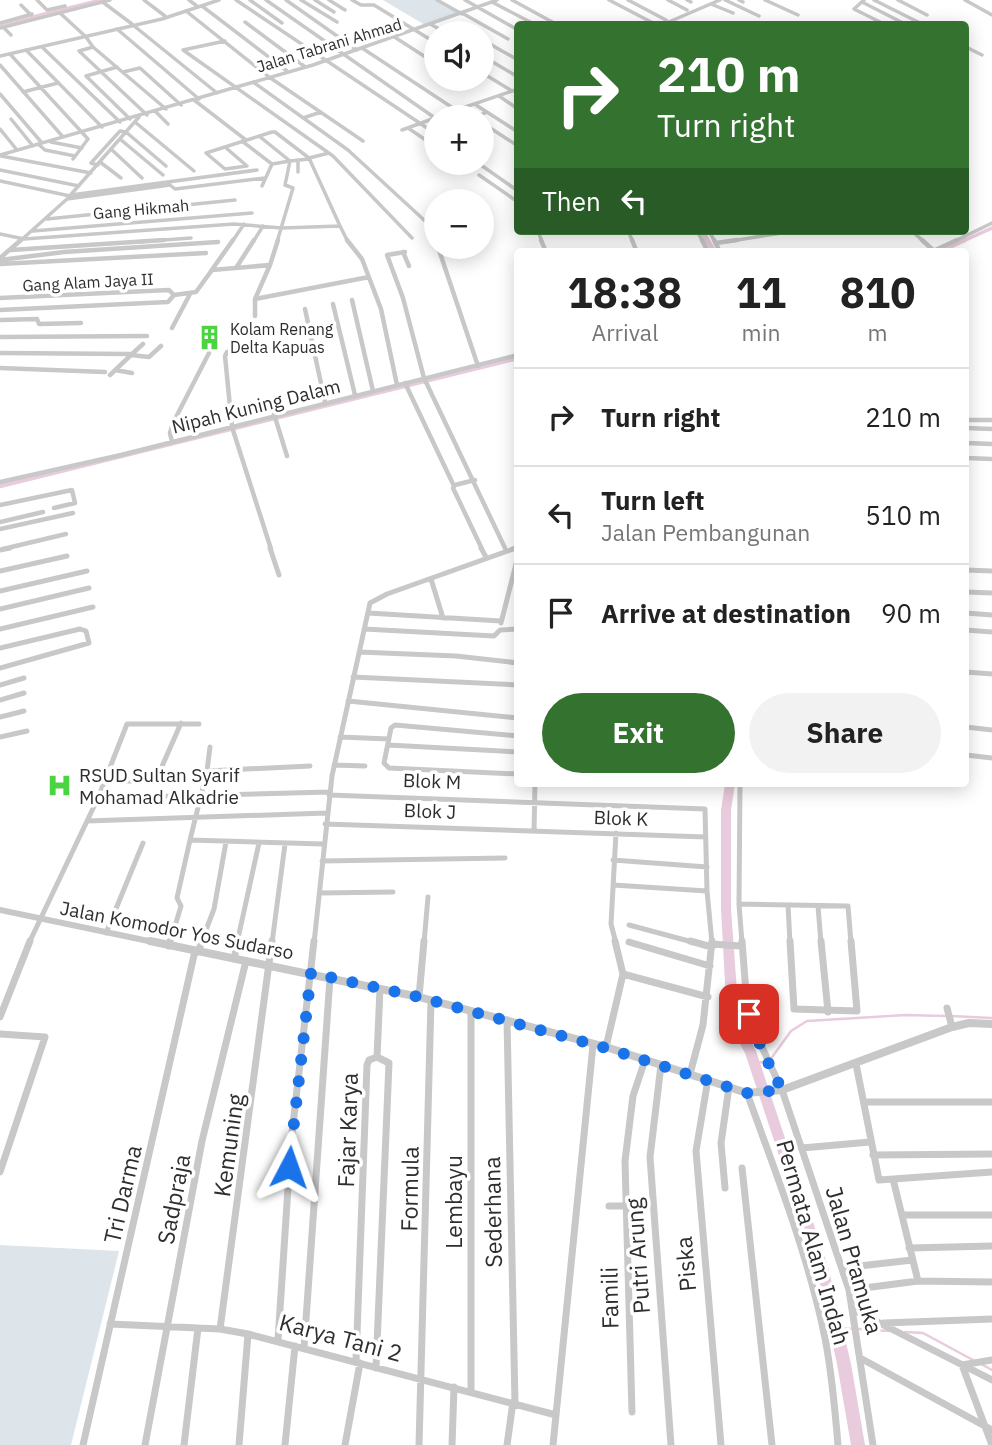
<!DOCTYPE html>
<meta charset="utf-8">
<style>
:root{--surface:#fff;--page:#f2f2f2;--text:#222;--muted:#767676;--line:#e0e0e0;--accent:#347230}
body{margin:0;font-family:"IBM Plex Sans",sans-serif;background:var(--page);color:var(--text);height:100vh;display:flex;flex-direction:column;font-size:26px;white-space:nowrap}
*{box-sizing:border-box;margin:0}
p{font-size:23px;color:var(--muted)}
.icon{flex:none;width:38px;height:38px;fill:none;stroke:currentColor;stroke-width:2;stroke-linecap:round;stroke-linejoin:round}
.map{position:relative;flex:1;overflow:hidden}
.drawer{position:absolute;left:514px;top:248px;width:455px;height:539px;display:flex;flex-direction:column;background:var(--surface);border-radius:7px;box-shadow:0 4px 18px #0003}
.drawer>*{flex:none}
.hud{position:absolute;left:514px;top:21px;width:455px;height:214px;border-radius:7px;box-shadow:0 4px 18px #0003;background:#347230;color:#fff;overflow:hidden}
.controls{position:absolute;left:424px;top:21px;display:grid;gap:14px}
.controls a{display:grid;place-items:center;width:70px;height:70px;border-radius:50%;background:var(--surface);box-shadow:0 4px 18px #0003;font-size:35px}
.pin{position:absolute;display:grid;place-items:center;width:60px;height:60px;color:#fff;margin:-30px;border-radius:14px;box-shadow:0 4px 10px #0006}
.me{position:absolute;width:77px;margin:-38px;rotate:4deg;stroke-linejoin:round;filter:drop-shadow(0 0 5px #0008)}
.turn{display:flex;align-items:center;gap:24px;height:147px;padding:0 28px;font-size:32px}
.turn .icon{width:91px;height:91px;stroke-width:2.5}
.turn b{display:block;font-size:49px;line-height:60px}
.then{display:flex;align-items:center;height:66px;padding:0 28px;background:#0003;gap:14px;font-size:26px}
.eta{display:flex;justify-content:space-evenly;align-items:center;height:119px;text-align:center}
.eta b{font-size:42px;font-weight:800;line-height:49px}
.primary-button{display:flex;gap:14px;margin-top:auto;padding:14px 28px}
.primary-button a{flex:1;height:80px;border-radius:42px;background:var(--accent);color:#fff;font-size:28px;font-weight:800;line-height:80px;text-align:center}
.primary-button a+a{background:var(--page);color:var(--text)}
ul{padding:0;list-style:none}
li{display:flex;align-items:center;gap:21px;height:98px;padding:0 28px;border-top:2px solid var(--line)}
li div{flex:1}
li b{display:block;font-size:26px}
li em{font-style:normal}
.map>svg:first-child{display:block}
.green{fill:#dde4ea}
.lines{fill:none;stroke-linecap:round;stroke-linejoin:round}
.stream{stroke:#e8cbdc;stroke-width:2.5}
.canal-far1{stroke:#e8cbdc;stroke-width:3.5}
.canal{stroke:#e8cbdc;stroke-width:4.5}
.river{fill:#e8cbdc;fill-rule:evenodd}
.minor-far3{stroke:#c8c8c8;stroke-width:3.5}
.minor-far2{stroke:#c8c8c8;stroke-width:4.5}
.minor-far1{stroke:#c8c8c8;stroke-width:5}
.minor{stroke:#c8c8c8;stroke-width:7}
.tertiary-far2{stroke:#c8c8c8;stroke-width:3.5}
.tertiary-far1{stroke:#c8c8c8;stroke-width:6}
.tertiary{stroke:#c8c8c8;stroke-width:8}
.route{stroke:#1a73e8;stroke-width:12;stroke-dasharray:0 21.6}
.labels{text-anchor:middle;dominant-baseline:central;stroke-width:7;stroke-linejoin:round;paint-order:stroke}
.far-street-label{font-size:16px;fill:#2e2e2e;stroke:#fff}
.far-poi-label{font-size:16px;fill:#2e2e2e;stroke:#fff;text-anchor:start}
.street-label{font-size:19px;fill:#2e2e2e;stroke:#fff}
.poi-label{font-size:19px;fill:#2e2e2e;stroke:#fff;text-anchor:start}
.near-street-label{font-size:23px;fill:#2e2e2e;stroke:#fff}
</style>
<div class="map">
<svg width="992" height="1445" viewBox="0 0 992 1445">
<rect width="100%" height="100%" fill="#fff"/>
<!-- green -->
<path class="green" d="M383,0H436L460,14L425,25Z
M0,1245L119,1251L71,1445H0Z"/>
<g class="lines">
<!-- stream -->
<path class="stream" d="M951,1016L992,1018
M770,1060L791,1031L807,1021L906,1015L945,1016
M754,1063L765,1062
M836,1328L854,1329
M859,1329L889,1331
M905,1332L923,1333L973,1360
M981,1364L992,1370"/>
<!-- canal-far1 -->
<path class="canal-far1" d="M0,25L101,0
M961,242L992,228"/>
<!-- canal -->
<path class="canal" d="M938,252L965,240
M0,486L518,358"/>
<!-- river -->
<path class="river" d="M699,231H705L717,252H711Z
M725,784H735L731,810V909L739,1019L756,1051L828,1267L851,1364L865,1445H851L837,1364L816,1267L745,1053L727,1020L721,909V810Z"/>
<!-- minor-far3 -->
<path class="minor-far3" d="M37,0L47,10L65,6
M144,0L165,16
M189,0L197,6
M236,0L436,134
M250,0L282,23
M266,0L435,118L402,130
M286,0L357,50
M301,0L337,22
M315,0L334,12
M329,0L345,10
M352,0L361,5H374L436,43
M437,0L462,14
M465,0L518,30
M512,0L556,24
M609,0L655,24
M628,0L666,20
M668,0L687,10
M687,0L691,2
M725,0L759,16
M739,0L743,2
M765,0L798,15
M864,0L854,9L884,24
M874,0L922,24
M898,0L927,15
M965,0L992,15
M492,2L534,24
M862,2L905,24
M104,3L132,24
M711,4L733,13
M21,5L31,15
M202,6L287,71
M186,11L269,77L363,141
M60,13L85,36
M462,13L508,39
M245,22L304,66
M0,23L32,14
M664,24L720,0
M133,25L217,93
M432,25L446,33
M3,27L11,35
M0,28L110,0
M117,29L199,99
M86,37L93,47L166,109
M396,38L427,58
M481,39L518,60
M225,41L183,50L333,156L412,238
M42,47L120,122
M93,47L79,51L147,115
M966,47L982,55
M362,48L456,110
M26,50L102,127
M10,54L88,139L73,159
M481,55L518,77
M0,65L63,137
M117,67L86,76L130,119
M123,72L140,68L181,105
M481,72L512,91
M253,82L348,150L436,231
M23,92L58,83
M0,94L42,143
M499,96L518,109
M194,100L246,140
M476,105L518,132
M156,112L168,124
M436,117L518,89
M476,117L487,112
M303,118L321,112
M11,119L33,146
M135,122L194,171
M481,122L518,146
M408,128L436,147
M0,129L17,150
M259,136L290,161
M120,139L163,175
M242,141L272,164L262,186
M51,142L82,148
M38,144L45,150L75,156
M111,149L142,178
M0,155L313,65L497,0
M1,156L91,173
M309,158L329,153
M298,160V172
M100,162L121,178
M478,163L518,191
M272,164L290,161
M98,165L91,163L120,131L126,132L166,166
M0,170L79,186
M479,175L518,202
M0,181L70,196
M71,195L257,170
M67,199L170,185L175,189L265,178
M47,219L235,200
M340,226L348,242
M33,231L252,213
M538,231L542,242
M628,231L633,242
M697,231L703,242
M709,231L715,242
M912,231L924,242
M0,234L24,239L234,224L282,228L340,226L309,158L275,132H272L206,153L225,169L247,166L225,147
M19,242L67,199L139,117
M137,242L191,238
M232,242L244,224
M253,242L263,226
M277,242L293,188L285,185L290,161L309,159
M725,242L794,231
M953,242L992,223"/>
<!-- minor-far2 -->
<path class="minor-far2" d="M347,240L362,259L381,309L397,385
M541,240L546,252
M632,240L637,252
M702,240L708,252
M714,240L720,252
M922,240L934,251
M716,243L737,240
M438,247L478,366
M11,250L164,240
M403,252L409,266
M405,252L387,255L403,298L424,378L505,548
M931,252L957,240
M0,258L21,240
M0,260L64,252L218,242
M0,264L206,253
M236,268L254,240
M211,271L233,240
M0,298L169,290L174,295
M255,299L369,277
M352,300L373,391
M333,304L355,395
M305,309L325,402
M0,310L168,302L174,295L196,292L212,270L270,265L278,240
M255,316V299L270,265
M0,320L37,319L39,324L81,323
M172,328L190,294
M0,337L147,336
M236,351L227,352L225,356L232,427L271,549
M0,353L130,354
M132,354L143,344
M131,355L149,357L161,346
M0,368L105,372
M115,370L132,373
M110,375L131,355
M405,383L453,484
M274,414L287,456
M966,420H992
M966,428L992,429
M172,442L170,433L173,423L209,353
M966,443L992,444
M966,458L992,459
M475,480L455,485L453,488L482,549
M0,482L121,455L518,355
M0,505L72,490L75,503L54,508
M0,522L43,512
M0,529L73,513
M3,549L66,534
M512,549L518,547"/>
<!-- minor-far1 -->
<path class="minor-far1" d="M270,548L279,575
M481,548L486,557
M0,550L10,548
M966,570L992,571
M0,571L67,556
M431,579L443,618
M0,591L87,571
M966,592L992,593
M0,609L89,588
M368,613L501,621
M966,613L992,615
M501,623L518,556
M0,629L93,607
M364,629L494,636L500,630L518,629
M966,630L992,632
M0,648L80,629L86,631L89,643L0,668
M359,652L456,656L518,663
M966,672L992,674
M353,677L518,685
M0,685L24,678
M0,700L24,693
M348,701L518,718
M0,717L24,711
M966,727L992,730
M518,736L395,725L391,728L384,763L389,768L518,774
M0,737L27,731
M340,737L389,739
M388,745L518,752
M210,747L207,771L190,840L323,844
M966,755L992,758
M334,765L365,766
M207,771L310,766
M104,782L156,780L181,723
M706,784H709
M740,784L739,904L742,943
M329,795L705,809L707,891L712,943
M98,798L329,792
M87,821L326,813
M325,824L706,837
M534,831L535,784
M613,860L707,867
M322,861L505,858
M613,885L707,891
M320,893L393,892
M739,904L848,906L851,943
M788,905L790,943
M818,906L821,943
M629,925L696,943
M106,933L143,843
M629,942L632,943
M29,943L98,798L127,724H199
M170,943L181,906L177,898L190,840
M201,943L214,909L226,842
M237,943L259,843
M272,943L285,844
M314,943L332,776L370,603L387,594L516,548
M424,943L428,897
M616,943L611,924L616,833"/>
<!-- minor -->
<path class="minor" d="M690,941L712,947
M742,941L747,1006L753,1028L782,1090L849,1290L873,1445
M790,941L794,1009L857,1011L851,941
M821,941L828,1012
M629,942L710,966
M712,944L741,946
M169,946L170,941
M198,952L202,941
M234,959L238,941
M623,974L708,997
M419,997L424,941
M947,1008L952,1027
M471,1011V1392
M0,1017L30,941
M507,1020L515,1403
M0,1034L45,1037L0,1172
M606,1047L623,974L615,941
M856,1064L879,1180L992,1172
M661,1065L650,1157L671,1445
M690,1074L703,1025L712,941
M708,1079L696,1151L721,1445
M747,1093C776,1174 808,1254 825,1338C832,1374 835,1409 838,1445
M865,1102H992
M802,1148L870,1142
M873,1155L992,1154
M742,1168L772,1445
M893,1179L918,1281
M725,1188L721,1143L729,1087
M609,1206H626
M902,1215H992
M909,1248L992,1246
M842,1268L912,1260
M849,1290L918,1281L992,1282
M854,1310L992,1380
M884,1323L992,1319
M110,1324L220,1329L248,1334L556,1415
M220,1329L272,941
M278,1340L291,1142L314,941
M304,1348L330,978
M862,1359L992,1430
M992,1360L962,1365L992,1445
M356,1361L367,1065L369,1060L377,1057L380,989
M376,1368L389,1063L377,1057
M632,1412L625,1161L633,1096L645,1060
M83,1445L195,951
M145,1445L202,1141L246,961
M184,1445L198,1328
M239,1445L248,1334
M285,1445L295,1346
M345,1445L360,1363
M419,1445L431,1001
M452,1445L454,1387
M507,1445L513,1402
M553,1445L593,1045"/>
<!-- tertiary-far2 -->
<path class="tertiary-far2" d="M0,56L162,19L219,0"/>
<!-- tertiary-far1 -->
<path class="tertiary-far1" d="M0,910L158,943"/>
<!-- tertiary -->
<path class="tertiary" d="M150,941L419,997L606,1047L747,1093L782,1090L952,1027L969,1023L992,1024"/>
</g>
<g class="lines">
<!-- route -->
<path class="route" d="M289,1167L311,973L419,997L606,1048L747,1093L782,1090L762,1050L749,1014"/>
</g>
<!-- icons -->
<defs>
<symbol id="building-bare" viewBox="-9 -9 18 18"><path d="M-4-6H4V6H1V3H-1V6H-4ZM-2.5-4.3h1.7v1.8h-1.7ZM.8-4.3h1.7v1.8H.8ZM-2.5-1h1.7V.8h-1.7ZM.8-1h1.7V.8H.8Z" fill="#4bd341" stroke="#fff" stroke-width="2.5" paint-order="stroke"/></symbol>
<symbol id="hospital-bare" viewBox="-9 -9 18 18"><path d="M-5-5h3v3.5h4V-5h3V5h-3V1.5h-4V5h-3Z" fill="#4bd341" stroke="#fff" stroke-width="2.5" paint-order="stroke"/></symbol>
</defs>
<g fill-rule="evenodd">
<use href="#building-bare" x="192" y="320" width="35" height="35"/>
<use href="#hospital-bare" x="42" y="768" width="35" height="35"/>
</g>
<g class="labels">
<!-- far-street labels -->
<g class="far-street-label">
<text transform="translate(329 45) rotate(-17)">Jalan Tabrani Ahmad</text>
<text transform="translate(141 209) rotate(-5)">Gang Hikmah</text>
<text transform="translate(88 282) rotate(-3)">Gang Alam Jaya II</text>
</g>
<!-- far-poi labels -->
<g class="far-poi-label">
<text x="230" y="329">Kolam Renang<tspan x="230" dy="18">Delta Kapuas</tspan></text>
</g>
<!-- street labels -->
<g class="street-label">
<text transform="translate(256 406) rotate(-14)">Nipah Kuning Dalam</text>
<text transform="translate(432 781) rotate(2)">Blok M</text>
<text transform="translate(430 811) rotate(2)">Blok J</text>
<text transform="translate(621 818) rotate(2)">Blok K</text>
<text transform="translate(177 930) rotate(11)">Jalan Komodor Yos Sudarso</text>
</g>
<!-- poi labels -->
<g class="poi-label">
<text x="79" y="775">RSUD Sultan Syarif<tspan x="79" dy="22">Mohamad Alkadrie</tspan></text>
</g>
<!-- near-street labels -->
<g class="near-street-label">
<text transform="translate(347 1130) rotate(-88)">Fajar Karya</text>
<text transform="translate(228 1145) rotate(-82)">Kemuning</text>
<text transform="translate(409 1189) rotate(-89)">Formula</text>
<text transform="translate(122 1194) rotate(-77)">Tri Darma</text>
<text transform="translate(173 1199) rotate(-79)">Sadpraja</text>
<text transform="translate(453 1202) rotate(-90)">Lembayu</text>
<text transform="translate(492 1212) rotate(-91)">Sederhana</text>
<text transform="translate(814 1242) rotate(74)">Permata Alam Indah</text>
<text transform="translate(637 1256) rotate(-94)">Putri Arung</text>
<text transform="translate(855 1260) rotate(74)">Jalan Pramuka</text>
<text transform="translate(685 1264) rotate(-95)">Piska</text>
<text transform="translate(609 1298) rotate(-91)">Famili</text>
<text transform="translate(341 1337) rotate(15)">Karya Tani 2</text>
</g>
</g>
</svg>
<div class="controls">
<a><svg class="icon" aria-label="sound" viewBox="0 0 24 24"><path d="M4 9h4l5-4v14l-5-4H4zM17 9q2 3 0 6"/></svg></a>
<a>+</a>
<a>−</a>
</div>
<div class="pin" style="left:749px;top:1014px;background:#d93025"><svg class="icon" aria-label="arrive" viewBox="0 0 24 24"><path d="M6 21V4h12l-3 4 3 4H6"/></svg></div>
<svg class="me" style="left:289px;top:1167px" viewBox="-20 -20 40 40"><path d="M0-17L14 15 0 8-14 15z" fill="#1a73e8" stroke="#fff" stroke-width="4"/></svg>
<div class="hud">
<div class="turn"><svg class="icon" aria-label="right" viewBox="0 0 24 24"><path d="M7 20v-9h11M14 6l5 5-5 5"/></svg><div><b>210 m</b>Turn right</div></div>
<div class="then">Then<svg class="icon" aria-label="left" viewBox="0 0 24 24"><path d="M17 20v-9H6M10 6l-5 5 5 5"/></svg></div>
</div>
<section class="drawer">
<div class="eta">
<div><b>18:38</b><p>Arrival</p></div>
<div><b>11</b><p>min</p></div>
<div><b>810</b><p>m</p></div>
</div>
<ul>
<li><svg class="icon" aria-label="right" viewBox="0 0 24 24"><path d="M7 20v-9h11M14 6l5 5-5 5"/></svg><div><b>Turn right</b></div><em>210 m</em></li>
<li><svg class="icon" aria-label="left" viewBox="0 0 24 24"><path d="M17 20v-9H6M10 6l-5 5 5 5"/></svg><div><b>Turn left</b><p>Jalan Pembangunan</p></div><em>510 m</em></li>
<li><svg class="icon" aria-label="arrive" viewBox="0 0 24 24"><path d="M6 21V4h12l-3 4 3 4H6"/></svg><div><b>Arrive at destination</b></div><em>90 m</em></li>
</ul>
<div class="primary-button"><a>Exit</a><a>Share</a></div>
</section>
</div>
